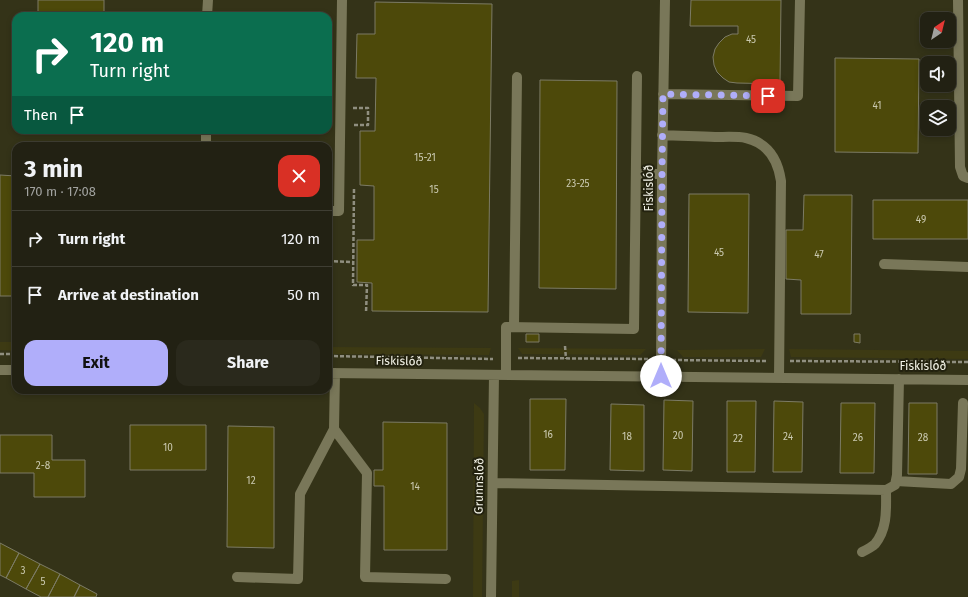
<!DOCTYPE html>
<meta charset="utf-8">
<style>
:root{--surface:#222113;--page:#2a291c;--text:#f1f3f6;--muted:#a2a3a0;--line:#3f3e33;--accent:#b0aefa}
body{margin:0;font-family:"Fira Sans",sans-serif;background:var(--page);color:var(--text);height:100vh;display:flex;flex-direction:column;font-size:15px;white-space:nowrap}
*{box-sizing:border-box;margin:0}
p{font-size:13px;color:var(--muted)}
.icon{flex:none;width:22px;height:22px;fill:none;stroke:currentColor;stroke-width:2;stroke-linecap:round;stroke-linejoin:round}
.map{position:relative;flex:1;overflow:hidden}
.sheet{position:absolute;left:12px;top:142px;width:320px;height:252px;display:flex;flex-direction:column;background:var(--surface);border-radius:12px;box-shadow:0 2px 6px #0003,0 0 0 1px var(--line)}
.sheet>*{flex:none}
.hud{position:absolute;left:12px;top:12px;width:320px;height:122px;border-radius:12px;box-shadow:0 2px 6px #0003,0 0 0 1px var(--line);background:#0b6e4f;color:#fff;overflow:hidden}
.needle{width:26px;rotate:35deg}
.buttons{position:absolute;left:920px;top:12px;display:grid;gap:8px}
.buttons a{display:grid;place-items:center;width:36px;height:36px;border-radius:8px;background:var(--surface);box-shadow:0 2px 6px #0003,0 0 0 1px var(--line);font-size:20px}
.pin{position:absolute;display:grid;place-items:center;width:34px;height:34px;color:#fff;margin:-17px;border-radius:8px;box-shadow:0 2px 6px #0006}
.me{position:absolute;width:44px;margin:-22px;rotate:0deg;stroke-linejoin:round;filter:drop-shadow(0 0 3px #0008)}
.turn{display:flex;align-items:center;gap:14px;height:84px;padding:0 12px;font-size:18px}
.turn .icon{width:52px;height:52px;stroke-width:2.5}
.turn b{display:block;font-size:28px;line-height:34px}
.then{display:flex;align-items:center;height:38px;padding:0 12px;background:#0003;gap:8px;font-size:15px}
.round{display:grid;place-items:center;flex:none;width:42px;height:42px;border-radius:12px;background:var(--page)}
.head{display:flex;align-items:center;justify-content:space-between;height:68px;padding:0 12px}
h1{font-size:24px;font-weight:700;line-height:30px}
.button{display:flex;gap:8px;margin-top:auto;padding:8px 12px}
.button a{flex:1;height:46px;border-radius:12px;background:var(--accent);color:#111;font-size:16px;font-weight:700;line-height:46px;text-align:center}
.button a+a{background:var(--page);color:var(--text)}
ul{padding:0;list-style:none}
li{display:flex;align-items:center;gap:12px;height:56px;padding:0 12px;border-top:1px solid var(--line)}
li div{flex:1}
li b{display:block;font-size:15px}
li em{font-style:normal}
.map>svg:first-child{display:block}
.built{fill:#343318;fill-rule:evenodd}
.green{fill:#3d3a13}
.building{fill:#4d490a;stroke:#7c7b65}
.lines{fill:none;stroke-linecap:round;stroke-linejoin:round}
.path{stroke:#908f80;stroke-width:2.5;stroke-dasharray:4 2;stroke-linecap:butt}
.minor{stroke:#797759;stroke-width:10}
.route{stroke:#b0aefa;stroke-width:7;stroke-dasharray:0 12.6}
.labels{text-anchor:middle;dominant-baseline:central;stroke-width:4;stroke-linejoin:round;paint-order:stroke}
.number-label{font-size:10px;fill:#cac9b0}
.street-label{font-size:12px;fill:#f4f4e8;stroke:#23220f}
</style>
<div class="map">
<svg width="968" height="597" viewBox="0 0 968 597">
<rect width="100%" height="100%" fill="#2d2c19"/>
<!-- built -->
<path class="built" d="M0,0H968V597H0ZM16,16H328V130H16ZM927,19H949V41H927ZM927,63H949V85H927ZM927,107H949V129H927ZM16,146H328V390H16Z"/>
<!-- green -->
<path class="green" d="M0,342H16V351L0,350Z
M328,347L491,348L489,355L328,354Z
M518,348L646,349L640,355L522,354Z
M765,349L761,357H683L677,350Z
M789,349L968,351V359L791,357Z
M474,403L480,408L484,414L482,597H473Z
M519,580V597H512V581Z"/>
<!-- building -->
<path class="building" d="M38,0H104V16H38Z
M691,0H781L780,84L737,83L729,82L723,78L717,72L714,65L713,57L715,49L719,43L725,37L732,34H738V26H690Z
M375,2L492,4L488,312L372,311V283L357,282V240H374V186L360,185V131H375L376,78H356L357,34H375Z
M835,58L919,59L918,153L835,152Z
M540,80L617,81L616,289L539,288Z
M0,175L16,176V296H0Z
M689,194H749L748,313L688,312Z
M804,195H852L851,314H801V280L786,279V230H803Z
M873,200H968V239H873Z
M526,334H539V342H526Z
M854,334H860V343L854,342Z
M530,399H566L565,470H530Z
M664,400L693,401L692,471L663,470Z
M727,401H756L755,472H727Z
M774,401L803,402L802,472H773Z
M841,403H875L874,473H840Z
M909,403H937V474H908Z
M611,404L644,405V471L610,470Z
M383,422L447,423V550H384V486H374V470H383Z
M130,425H206V470H130Z
M228,426L274,427V548L227,547Z
M0,435H52V460H85V497H34V473H0Z
M0,543L19,553L6,578L0,575Z
M19,553L40,564L26,589L6,578Z
M40,564L60,574L48,597H41L26,589Z
M60,574L80,585L74,597H48Z
M80,585L97,594L96,597H74Z"/>
<g class="lines">
<!-- path -->
<path class="path" d="M353,108H368V125H354V126
M354,189L353,285H367L366,313
M328,261L353,262
M565,346L566,359
M0,354H16
M328,356L493,359
M518,358L649,359
M672,360L767,361
M790,361L968,362"/>
<!-- minor -->
<path class="minor" d="M958,0L960,167L963,176L968,178
M207,16L208,0
M663,94L798,96L800,0
M662,135C680,136 698,136 715,137C725,137 737,136 746,138C768,143 778,160 781,181L779,378
M206,146V130
M636,174H662
M328,211H339L342,0
M884,264L968,267
M514,327L517,77
M0,370H16
M328,373L968,380
M506,375V327L634,329L637,76
M661,376L662,174L665,0
M334,429L367,473L365,577L446,579
M896,481L951,484L959,477L961,469L963,403
M493,483L886,490L895,485L897,475L899,379
M862,552C866,550 872,547 875,544C888,528 886,508 886,490
M237,577L298,579L300,494L334,429L335,373
M491,597L494,375"/>
</g>
<g class="lines">
<!-- route -->
<path class="route" d="M661,376L662,174L663,94L768,96"/>
</g>
<g class="labels">
<!-- number labels -->
<g class="number-label">
<text x="751" y="40">45</text>
<text x="877" y="106">41</text>
<text x="425" y="158">15-21</text>
<text x="578" y="184">23-25</text>
<text x="434" y="190">15</text>
<text x="921" y="220">49</text>
<text x="719" y="253">45</text>
<text x="819" y="255">47</text>
<text x="548" y="435">16</text>
<text x="678" y="436">20</text>
<text x="627" y="437">18</text>
<text x="788" y="437">24</text>
<text x="858" y="438">26</text>
<text x="923" y="438">28</text>
<text x="738" y="439">22</text>
<text x="168" y="448">10</text>
<text x="43" y="466">2-8</text>
<text x="251" y="481">12</text>
<text x="415" y="487">14</text>
<text x="23" y="571">3</text>
<text x="43" y="582">5</text>
</g>
<!-- street labels -->
<g class="street-label">
<text transform="translate(649 188) rotate(-90)">Fiskislóð</text>
<text transform="translate(399 361) rotate(1)">Fiskislóð</text>
<text x="923" y="366">Fiskislóð</text>
<text transform="translate(479 486) rotate(-89)">Grunnslóð</text>
</g>
</g>
</svg>
<div class="buttons">
<a><svg class="needle" viewBox="-14 -14 28 28"><path d="M0-13l5 13h-10z" fill="#e53935"/><path d="M0 13l5-13h-10z" fill="#a2a3a0"/></svg></a>
<a><svg class="icon" aria-label="sound" viewBox="0 0 24 24"><path d="M4 9h4l5-4v14l-5-4H4zM17 9q2 3 0 6"/></svg></a>
<a><svg class="icon" aria-label="layers" viewBox="0 0 24 24"><path d="M12 4l9 5-9 5-9-5zM3 14l9 5 9-5"/></svg></a>
</div>
<div class="pin" style="left:768px;top:96px;background:#d93025"><svg class="icon" aria-label="arrive" viewBox="0 0 24 24"><path d="M6 21V4h12l-3 4 3 4H6"/></svg></div>
<svg class="me" style="left:661px;top:376px" viewBox="-20 -20 40 40"><circle r="19" fill="#fff"/><path d="M0-13L10 11 0 6-10 11z" fill="#b0aefa"/></svg>
<div class="hud">
<div class="turn"><svg class="icon" aria-label="right" viewBox="0 0 24 24"><path d="M7 20v-9h11M14 6l5 5-5 5"/></svg><div><b>120 m</b>Turn right</div></div>
<div class="then">Then<svg class="icon" aria-label="arrive" viewBox="0 0 24 24"><path d="M6 21V4h12l-3 4 3 4H6"/></svg></div>
</div>
<section class="sheet">
<div class="head"><div><h1>3 min</h1><p>170 m · 17:08</p></div><a class="round" style="background:#d93025;color:#fff"><svg class="icon" aria-label="close" viewBox="0 0 24 24"><path d="M6 6l12 12M18 6L6 18"/></svg></a></div>
<ul>
<li><svg class="icon" aria-label="right" viewBox="0 0 24 24"><path d="M7 20v-9h11M14 6l5 5-5 5"/></svg><div><b>Turn right</b></div><em>120 m</em></li>
<li><svg class="icon" aria-label="arrive" viewBox="0 0 24 24"><path d="M6 21V4h12l-3 4 3 4H6"/></svg><div><b>Arrive at destination</b></div><em>50 m</em></li>
</ul>
<div class="button"><a>Exit</a><a>Share</a></div>
</section>
</div>
